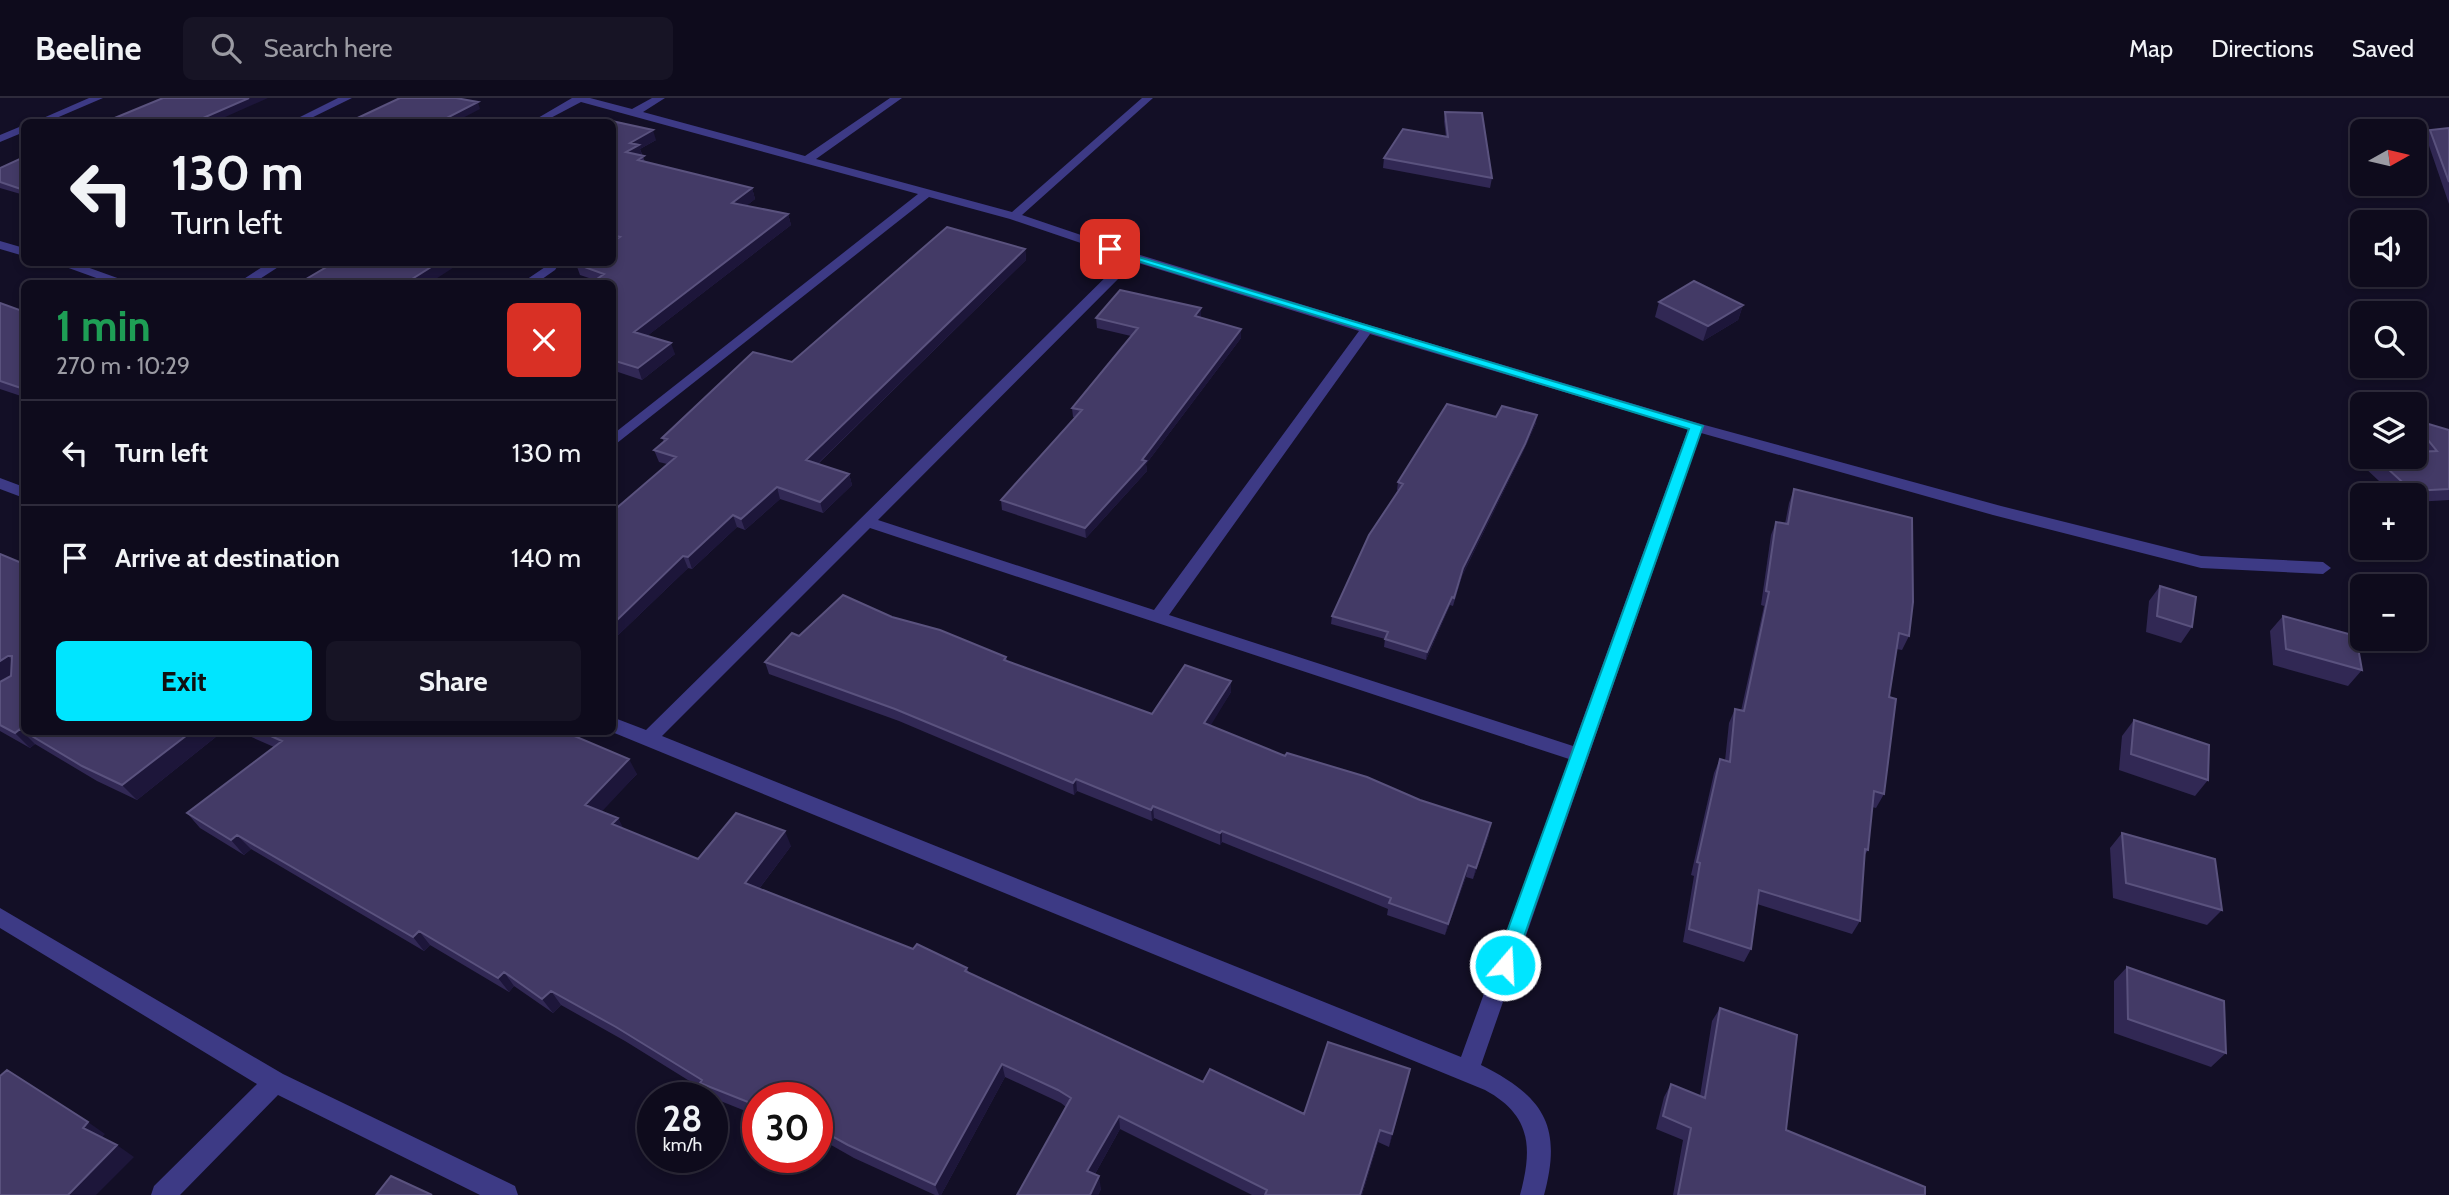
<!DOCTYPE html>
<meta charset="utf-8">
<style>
:root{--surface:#0e0b1c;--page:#171425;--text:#f1f3f6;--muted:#9b9ba3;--line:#2e2b3b;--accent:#00e5ff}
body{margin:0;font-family:Cabin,sans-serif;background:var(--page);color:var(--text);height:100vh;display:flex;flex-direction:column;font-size:26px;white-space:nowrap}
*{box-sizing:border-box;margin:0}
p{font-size:23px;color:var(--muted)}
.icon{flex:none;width:38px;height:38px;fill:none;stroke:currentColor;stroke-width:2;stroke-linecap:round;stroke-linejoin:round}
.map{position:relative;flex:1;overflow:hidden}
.details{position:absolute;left:21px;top:182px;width:595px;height:455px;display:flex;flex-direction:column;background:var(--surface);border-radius:10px;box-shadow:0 4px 10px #0003,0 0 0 2px var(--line)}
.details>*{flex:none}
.top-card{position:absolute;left:21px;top:21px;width:595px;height:147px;border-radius:10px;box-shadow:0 4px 10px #0003,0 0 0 2px var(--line);background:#0e0b1c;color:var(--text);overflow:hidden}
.needle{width:46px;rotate:82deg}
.controls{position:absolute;left:2350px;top:21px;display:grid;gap:14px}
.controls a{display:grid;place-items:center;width:77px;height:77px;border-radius:10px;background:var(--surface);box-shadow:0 4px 10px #0003,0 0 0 2px var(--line);font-size:35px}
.speed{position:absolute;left:637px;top:984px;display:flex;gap:14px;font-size:35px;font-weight:700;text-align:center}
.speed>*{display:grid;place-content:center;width:91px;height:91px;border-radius:50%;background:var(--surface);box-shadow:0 4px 10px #0003,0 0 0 2px var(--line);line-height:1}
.speed small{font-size:18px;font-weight:400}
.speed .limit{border:10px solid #d22;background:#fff;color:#111}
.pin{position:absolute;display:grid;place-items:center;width:60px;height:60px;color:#fff;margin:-30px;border-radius:14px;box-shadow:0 4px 10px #0006}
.me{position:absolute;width:77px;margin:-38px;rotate:19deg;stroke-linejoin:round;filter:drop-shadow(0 0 5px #0008)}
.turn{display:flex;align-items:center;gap:24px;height:147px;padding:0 35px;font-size:32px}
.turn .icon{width:91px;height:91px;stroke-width:2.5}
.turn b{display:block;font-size:49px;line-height:60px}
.round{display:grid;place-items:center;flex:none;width:74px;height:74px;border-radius:10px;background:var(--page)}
.head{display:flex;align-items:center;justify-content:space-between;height:119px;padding:0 35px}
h1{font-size:42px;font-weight:800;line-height:52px;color:#1e9e55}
.action{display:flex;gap:14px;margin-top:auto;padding:14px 35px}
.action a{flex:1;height:80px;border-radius:10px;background:var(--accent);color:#111;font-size:28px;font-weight:800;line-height:80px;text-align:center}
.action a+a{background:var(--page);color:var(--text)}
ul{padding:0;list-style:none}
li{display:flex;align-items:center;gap:21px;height:105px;padding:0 35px;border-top:2px solid var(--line)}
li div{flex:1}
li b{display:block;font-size:26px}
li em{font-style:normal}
header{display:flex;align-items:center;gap:42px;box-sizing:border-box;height:98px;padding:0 35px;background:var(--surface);border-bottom:2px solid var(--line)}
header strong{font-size:33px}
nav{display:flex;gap:38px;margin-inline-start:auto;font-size:24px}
.search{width:490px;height:63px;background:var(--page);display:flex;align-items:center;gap:18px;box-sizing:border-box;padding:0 24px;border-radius:10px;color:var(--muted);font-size:26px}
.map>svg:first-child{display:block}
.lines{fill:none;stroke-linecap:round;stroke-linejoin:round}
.minor{fill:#3d3a85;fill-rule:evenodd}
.wall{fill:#312854}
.shaded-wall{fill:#1d163a}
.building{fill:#433a66;stroke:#5a527e;stroke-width:2}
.route{fill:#00e5ff;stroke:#0095a6;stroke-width:2}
</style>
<header>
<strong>Beeline</strong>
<div class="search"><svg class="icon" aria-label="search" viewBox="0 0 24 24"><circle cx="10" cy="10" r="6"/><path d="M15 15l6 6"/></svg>Search here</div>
<nav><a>Map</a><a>Directions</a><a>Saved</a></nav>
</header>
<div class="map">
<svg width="2449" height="1097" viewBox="0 0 2449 1097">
<rect width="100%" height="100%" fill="#130f26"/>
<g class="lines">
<!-- minor -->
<path class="minor" d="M89,0H103L47,24H34Z
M338,0H352L303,24H290Z
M572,0H590L632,11L652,0H665L643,14L805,58L890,0H902L816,61L1012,114L1142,0H1153L1022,117L1137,156L1372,228L1701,326L2001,408L2201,458L2323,464L2331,470L2323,476L2201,470L1993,417L1701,335L1481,967C1543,998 1563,1027 1544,1097H1520C1533,1049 1531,1017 1485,992L612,634V619L646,632L1125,160L1010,121L929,99L612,349V337L918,96L581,4L543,24H531ZM1135,164L1359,233L1154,512L878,422ZM1370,236L1688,331L1573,648L1169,517ZM870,430L1569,661L1461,959L662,638Z
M24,27V34L0,44V37Z
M0,143L24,150V158L0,151Z
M52,164H73L134,186H113Z
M270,164H286L252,186H236Z
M551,165L557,169L555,172L535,186H520Z
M0,380L24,389V400L0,391Z
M0,810L283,976L515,1088L518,1097H480L278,997L180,1097H151L154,1088L257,986L0,830Z"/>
</g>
<!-- wall -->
<path class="wall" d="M1445,14L1492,80L1490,90L1383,70L1384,60L1446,39L1444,23Z
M612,24L656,42L640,51L645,64L752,90L755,101L746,108L788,116L791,127L647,238L675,256L642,282L612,272V186L595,182L580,177L576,166L612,164Z
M2449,30V106L2426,39L2430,32Z
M24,59V97L0,90V70Z
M1025,151L1026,162L818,366L849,376L852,387L823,415L780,401L745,432L737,429L692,471L688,470L612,543L667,366L659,364L654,352L664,344L662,340L792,264Z
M1659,204L1743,207L1738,222L1703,243L1655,219Z
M0,205L22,213L24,212V299L0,291Z
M1096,220H1201L1241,231V240L1146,366L1147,373L1086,440L1002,412L1001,402L1076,320L1073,319L1072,310L1131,238L1097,230Z
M1496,319L1536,325L1523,354L1462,478L1453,508L1450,507L1426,562L1384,549L1385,541L1331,526L1332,518L1398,392H1397L1398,384Z
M2415,322L2449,332V402L2415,404V397H2394L2363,368L2370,359H2415L2418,354L2415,350Z
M1794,391L1909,538L1902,552L1896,551L1889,599L1884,696L1876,710L1872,709L1868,752L1864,758L1860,823L1852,836L1757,806L1751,851L1744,864L1683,844L1694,778L1691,777L1714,675L1720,661L1725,663L1729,625L1735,611L1741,613L1764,508L1761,507L1771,437L1776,424L1785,426L1789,405Z
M0,456L24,634H222L137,702L97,683L35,646L30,650L0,633Z
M2160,488L2192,529L2181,545L2146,534L2149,503Z
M2283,518L2362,572L2348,588L2273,567L2270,533Z
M892,519L1006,559L1007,563L1152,616L1231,583V594L1210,627L1285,658L1489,737L1473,781L1466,779L1445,837L1387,817L1388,811L1222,744L1220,747L1154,720L1152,723L1077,693L1074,697L899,623L769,576L765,564L799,538Z
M2134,622L2208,682L2195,698L2119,672L2122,638Z
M240,634H565L637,676L601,713L618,720L623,731L698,761L791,748L759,791L913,851L967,870L969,875L1203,984L1304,1016L1410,971L1389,1049L1378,1044L1362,1097H1252L1120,1031L1095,1076L1101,1091L1098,1097H1017L1066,1009L1061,1005L1005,979L941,1097H935L854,1060L817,1039V999H758V1018L708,998L704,992L625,943L561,907L553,915L514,888L509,894L430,847L424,853L251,751L244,757L200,730L187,715L274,649Z
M2122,735L2222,812L2207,827L2113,800L2110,750Z
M2127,869L2226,955L2211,969L2114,935V883Z
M1720,910L1786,1032L1925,1097H1673L1683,1042L1656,1031L1664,999L1671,986L1700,998L1712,923Z"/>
<!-- shaded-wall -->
<path class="shaded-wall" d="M249,0H268L214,24H194Z
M478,4L480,11L455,24H439Z
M653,32L656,42L640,51L642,57L626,54L630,45Z
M752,90L755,101L736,116L732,105Z
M788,116L791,127L638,245L634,234Z
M1025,151L1026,162L810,373L806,362Z
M439,164H462L428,186H404Z
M1743,207L1738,222L1703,243L1708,228Z
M1201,210V220L1195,218Z
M1241,231V240L1146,366L1147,373L1086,440L1085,430L1142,362Z
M671,245L675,256L642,282L638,270Z
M1537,317L1536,325L1523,354L1462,478L1453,508L1463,470Z
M849,376L852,387L823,415L820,404Z
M777,389L780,401L745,432L741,421Z
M733,417L737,429L692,471L688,459Z
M683,458L688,470L612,543V527Z
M1452,499L1450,507L1426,562L1427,554Z
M8,558L23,573L0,587V563Z
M1231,583V594L1205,637L1204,625Z
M20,631L35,646L30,650L15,635Z
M191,634H222L137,702L122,687Z
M629,661L637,676L594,722L585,707Z
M1076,681L1077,693L1074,697L1073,685Z
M1153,708L1154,720L1152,723L1151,712Z
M618,720L626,735L612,726Z
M1491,725L1489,737L1473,781L1476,770Z
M785,733L791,748L752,800L745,785Z
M1222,733V744L1220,747V735Z
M237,737L251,751L244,757L231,742Z
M1468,767L1466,779L1445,837L1448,826Z
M419,833L430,847L424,853L413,839Z
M504,874L514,888L509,894L498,880Z
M551,893L561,907L553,915L542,901Z
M1002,966L1005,979L941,1097H939L935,1087Z
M1410,971L1408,984L1389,1049L1392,1036Z
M1119,1018L1120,1031L1090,1085L1087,1073Z
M88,1024L105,1036L100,1042L83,1030Z
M1380,1032L1378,1044L1362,1097H1360Z
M117,1047L134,1059L96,1097H68Z
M1099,1078L1101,1091L1098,1097H1090Z"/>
<!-- building -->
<path class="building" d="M163,0H249L194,24H105Z
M400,0H456L478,4L439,24H349Z
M1445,14L1482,15L1492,80L1384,60L1403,31L1448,39Z
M598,20L653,32L630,45L639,47L626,54L644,58L638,62L752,90L732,105L788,116L634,234L671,245L638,270L612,262V186H590L604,176L576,166L577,164H612V144L620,139L612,137V24H584Z
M2449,30V84L2430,32Z
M24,59V92L0,84V70Z
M947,129L1025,151L806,362L849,376L820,404L777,389L741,421L733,417L688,459L683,458L612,527V414L676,359L654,352L667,341L662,340L753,254L792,264Z
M335,164H439L404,186H313L303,183Z
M1694,183L1743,207L1708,228L1659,204Z
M1120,192L1201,210L1195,218L1241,231L1142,362L1146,363L1085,430L1001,402L1082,312L1072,310L1138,230L1096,220Z
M0,205L22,213L24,212V291L0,283Z
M1447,306L1496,319L1502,308L1537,317L1525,346L1463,470L1454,500L1452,499L1427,554L1385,541L1388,534L1332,518L1369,437L1403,386L1398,384Z
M2415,322L2449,332V391L2412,393L2375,359H2415V354L2437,353L2415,326Z
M1794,391L1912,420L1913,504L1909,538L1899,535L1889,599L1896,601L1884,696L1874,693L1868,752L1865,751L1860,823L1759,792L1751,851L1689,831L1700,765L1697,764L1720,661L1730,664L1735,611L1744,613L1769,494L1766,493L1776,424L1788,426Z
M0,456L24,466V634H191L122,687L82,668L20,631L15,635L0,627V584L11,578L12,558H8L0,563Z
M2160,488L2196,499L2192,529L2157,518Z
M843,497L892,519L940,532L1006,559L1004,562L1152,616L1185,567L1231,583L1204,625L1285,658L1287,655L1367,679L1420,702L1491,725L1476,770L1468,767L1448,826L1389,805L1391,800L1222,733L1220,735L1153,708L1151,712L1076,681L1073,685L895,611L765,564L792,535L799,538Z
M2283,518L2356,538L2362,572L2286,551Z
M2134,622L2209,647L2208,682L2131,656Z
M262,634H565L629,661L585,707L618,720L612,726L698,761L736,715L785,733L745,785L913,851L917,846L967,870L965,873L1203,984L1210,971L1304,1016L1328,944L1410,971L1392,1036L1380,1032L1360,1097H1265L1267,1092L1119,1018L1087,1073L1099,1078L1090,1097H1017L1071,1000L1058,992L1002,966L935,1087L848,1047L817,1030V999H758V1008L700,985L702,982L616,929L551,893L542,901L504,874L498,880L419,833L413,839L237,737L231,742L187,715L282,643Z
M2122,735L2215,761L2222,812L2126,785Z
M2127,869L2224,903L2226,955L2128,921Z
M1720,910L1797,937L1786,1032L1925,1089V1097H1678L1691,1030L1663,1018L1671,986L1705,1000Z
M7,972L88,1024L83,1030L117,1047L68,1097H0V978Z
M391,1078L432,1097H376Z"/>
<!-- route -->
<path class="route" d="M1105,149L1703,328L1512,873L1505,875L1498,873L1495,867L1689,331L1105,153Z"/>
</svg>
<div class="controls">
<a><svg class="needle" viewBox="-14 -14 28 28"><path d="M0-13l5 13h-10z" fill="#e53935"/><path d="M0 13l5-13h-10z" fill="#9b9ba3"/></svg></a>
<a><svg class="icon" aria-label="sound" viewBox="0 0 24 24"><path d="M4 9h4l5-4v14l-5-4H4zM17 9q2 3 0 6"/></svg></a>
<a><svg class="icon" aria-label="search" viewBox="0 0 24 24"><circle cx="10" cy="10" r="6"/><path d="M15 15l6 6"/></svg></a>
<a><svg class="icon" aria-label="layers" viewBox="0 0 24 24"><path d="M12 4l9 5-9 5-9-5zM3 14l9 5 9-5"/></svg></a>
<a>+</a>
<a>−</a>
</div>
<div class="speed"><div>28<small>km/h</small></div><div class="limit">30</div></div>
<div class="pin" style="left:1110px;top:151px;background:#d93025"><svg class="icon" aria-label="arrive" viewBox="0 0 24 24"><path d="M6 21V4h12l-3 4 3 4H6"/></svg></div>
<svg class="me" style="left:1505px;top:867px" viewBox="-20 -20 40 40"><circle r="17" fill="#00e5ff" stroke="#fff" stroke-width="3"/><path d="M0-11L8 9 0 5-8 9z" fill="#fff"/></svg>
<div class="top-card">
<div class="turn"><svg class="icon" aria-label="left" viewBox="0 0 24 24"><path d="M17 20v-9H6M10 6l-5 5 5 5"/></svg><div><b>130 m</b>Turn left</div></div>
</div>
<section class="details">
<div class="head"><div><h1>1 min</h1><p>270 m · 10:29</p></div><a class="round" style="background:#d93025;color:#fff"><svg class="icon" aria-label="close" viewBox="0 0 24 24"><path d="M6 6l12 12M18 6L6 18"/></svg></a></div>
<ul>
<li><svg class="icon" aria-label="left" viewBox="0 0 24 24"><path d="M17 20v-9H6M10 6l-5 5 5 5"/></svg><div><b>Turn left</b></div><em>130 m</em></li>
<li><svg class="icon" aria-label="arrive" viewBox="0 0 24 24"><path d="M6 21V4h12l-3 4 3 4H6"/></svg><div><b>Arrive at destination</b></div><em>140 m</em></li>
</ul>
<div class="action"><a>Exit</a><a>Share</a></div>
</section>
</div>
